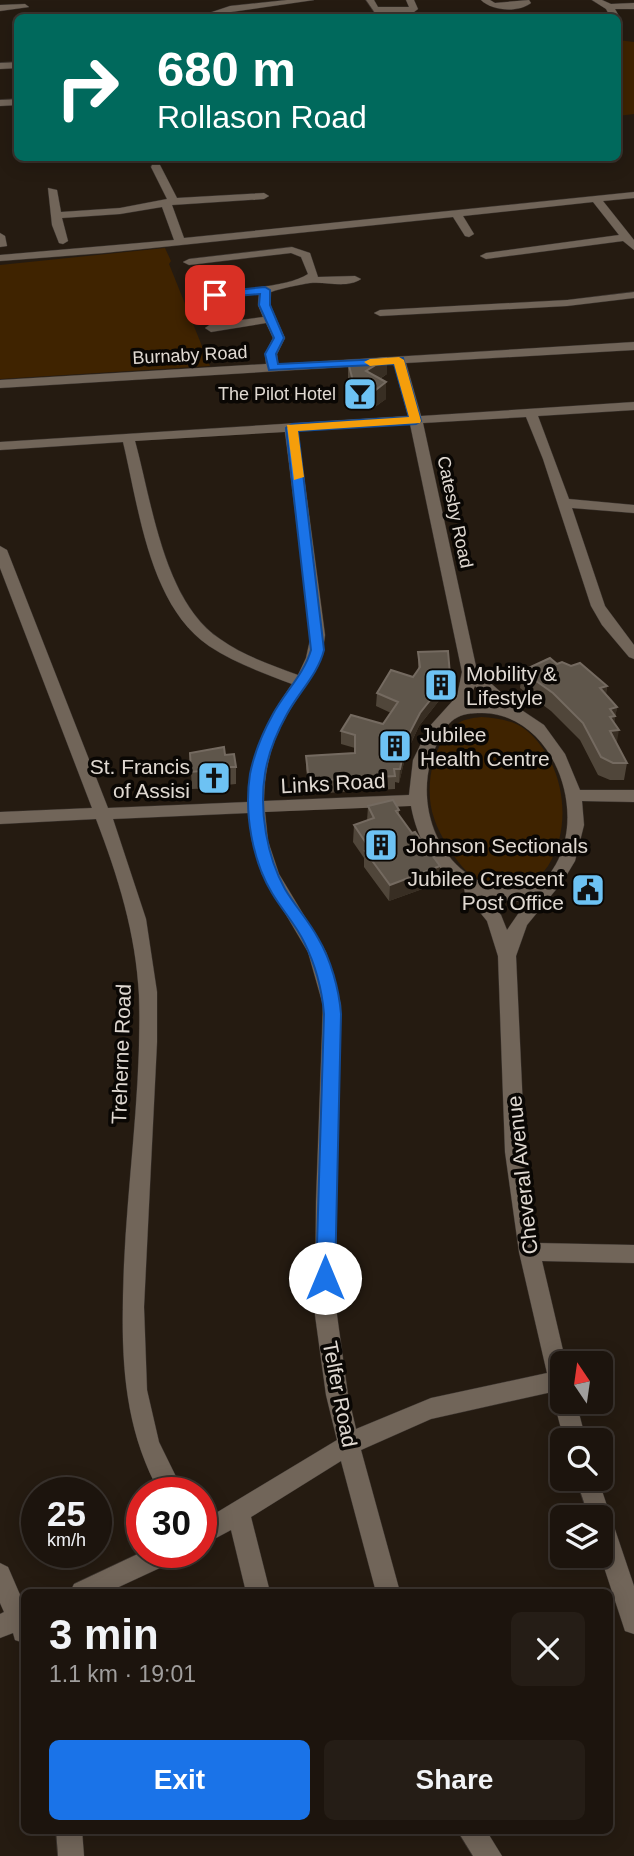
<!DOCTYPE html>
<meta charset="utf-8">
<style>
:root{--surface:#1c140d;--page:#251d16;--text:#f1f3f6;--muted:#a09e9d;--line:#3a332e;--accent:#1a73e8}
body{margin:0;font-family:Helvetica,sans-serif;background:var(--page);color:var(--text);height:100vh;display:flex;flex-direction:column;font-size:26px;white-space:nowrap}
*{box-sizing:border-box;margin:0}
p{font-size:23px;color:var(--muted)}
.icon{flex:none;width:38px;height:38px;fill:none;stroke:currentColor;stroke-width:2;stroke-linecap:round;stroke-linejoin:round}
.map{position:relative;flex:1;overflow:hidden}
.sheet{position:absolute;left:21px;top:1589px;width:592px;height:245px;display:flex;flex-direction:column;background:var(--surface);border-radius:10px;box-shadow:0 4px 18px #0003,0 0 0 2px var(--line)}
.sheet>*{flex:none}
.guide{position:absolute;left:14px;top:14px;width:607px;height:147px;border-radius:10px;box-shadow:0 4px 18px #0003,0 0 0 2px var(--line);background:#00695c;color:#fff;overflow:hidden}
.needle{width:46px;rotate:347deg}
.controls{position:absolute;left:550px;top:1351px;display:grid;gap:14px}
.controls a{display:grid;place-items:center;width:63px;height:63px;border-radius:10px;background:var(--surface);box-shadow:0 4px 18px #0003,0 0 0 2px var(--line);font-size:35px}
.speed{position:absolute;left:21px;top:1477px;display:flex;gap:14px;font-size:35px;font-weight:700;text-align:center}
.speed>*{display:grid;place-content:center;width:91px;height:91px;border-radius:50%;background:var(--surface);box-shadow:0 4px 18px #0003,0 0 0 2px var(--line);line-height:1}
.speed small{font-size:18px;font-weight:400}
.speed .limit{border:10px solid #d22;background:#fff;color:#111}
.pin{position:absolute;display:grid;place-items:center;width:60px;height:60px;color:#fff;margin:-30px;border-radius:14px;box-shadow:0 4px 10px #0006}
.me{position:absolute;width:77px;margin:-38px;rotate:0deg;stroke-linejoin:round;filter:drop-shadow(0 0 5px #0008)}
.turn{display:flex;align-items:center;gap:24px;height:147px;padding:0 28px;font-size:32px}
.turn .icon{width:91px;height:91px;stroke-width:2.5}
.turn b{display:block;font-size:49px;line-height:60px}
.round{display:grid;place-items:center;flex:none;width:74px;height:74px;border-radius:10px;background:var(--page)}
.head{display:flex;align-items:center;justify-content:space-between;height:119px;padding:0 28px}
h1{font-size:42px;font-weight:800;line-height:52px}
.primary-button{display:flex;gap:14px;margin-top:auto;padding:14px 28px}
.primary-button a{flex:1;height:80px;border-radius:10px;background:var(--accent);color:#fff;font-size:28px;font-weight:800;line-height:80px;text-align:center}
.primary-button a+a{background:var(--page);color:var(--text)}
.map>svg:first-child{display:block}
.green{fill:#3f2300}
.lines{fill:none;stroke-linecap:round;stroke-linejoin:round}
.minor-casing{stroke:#3b342f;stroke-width:1}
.minor{fill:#716559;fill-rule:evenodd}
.wall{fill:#50463a}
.shaded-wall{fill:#382e23}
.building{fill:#5f564b;stroke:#746a60;stroke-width:2}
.route{fill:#1a73e8;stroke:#114b97;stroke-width:2}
.slow{fill:#f59e0b}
.labels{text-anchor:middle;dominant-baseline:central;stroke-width:7;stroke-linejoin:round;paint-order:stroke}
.far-street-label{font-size:18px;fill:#e0d9d2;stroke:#0a0704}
.far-poi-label{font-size:18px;fill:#e0d9d2;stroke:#0a0704;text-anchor:end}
.poi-label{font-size:21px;fill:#e0d9d2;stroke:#0a0704;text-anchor:start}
.street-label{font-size:21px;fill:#e0d9d2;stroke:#0a0704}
</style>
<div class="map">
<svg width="634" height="1856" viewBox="0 0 634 1856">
<rect width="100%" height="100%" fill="#251b11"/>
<!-- green -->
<path class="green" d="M618,40L634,42V114L618,116Z
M165,248L171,261L169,264L210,366L0,379V265Z
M481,717C497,718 513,720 526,730C564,761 574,825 548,866C540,878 526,883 512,884C502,885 490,885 481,881C466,875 456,859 448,847C443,838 437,828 434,818C424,790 431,745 456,725C463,719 472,718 481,717Z"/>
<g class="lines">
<defs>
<path id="minor" d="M287,0H314L231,12L209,18H194L230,6Z
M366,0H374L378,7H409L406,0H414L418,9L414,12L375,13Z
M481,0H490L495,3L529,0L531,3C518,13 492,11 481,0Z
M592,0H602L611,4L634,3V9H615L620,18L618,20V18H611L606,9Z
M0,5L25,4L29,7L0,11Z
M18,62V68L0,69V63Z
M18,99V105L0,106V100Z
M152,165H160L177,198L264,193L269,196L264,199L172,205L184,238L634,192V198L603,201L634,240V250L623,241L486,259L480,256L486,253L619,235L593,202L463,216L474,234L469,237L465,236L453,217L104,253L0,261V255L174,240L162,207L120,214L62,218L68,241L63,244L59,243L52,225L48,188L57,190L61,212L120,208L167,199L151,167Z
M0,233L5,236L7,246L0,247Z
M292,247L310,253L318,277L355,276L361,279C346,289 326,281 310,283C298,285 282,288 271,292L270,305L285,338L277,354L278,364L634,342V350L406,363L421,416L634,402V410L538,416L569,499L634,505V513L572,508L605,606L634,645V659L629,657L602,625L591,606L543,459L526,417L423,423L477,671L520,709L544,725L565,754L580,790H634V802L582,801L584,825L575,861L563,881L527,925L516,956L525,1152L538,1243L634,1245V1263L542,1261L566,1363H562V1402H576L586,1440H564L554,1402L556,1398L552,1392L431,1419L361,1450L400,1592H376L341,1461L251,1517L270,1592H246L231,1530L201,1546V1522L337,1440L326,1395L315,1315L316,1202L323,1005L308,952L262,874L252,841L248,813L113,819L146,919L157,992V1042L144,1307L147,1390L159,1442L184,1493H160C120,1421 121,1345 124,1265C128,1176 142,1084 139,995C136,934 118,876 96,819L0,824V812L92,808L0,568V546L7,550L108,808L248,802C248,757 267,720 292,684C263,673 235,663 209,646C149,605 139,508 123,442L0,450V442L408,416L394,364L0,388V380L266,364L265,354L273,338L266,323L211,332L205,328L211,324L263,317L258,305L259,294L200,299L194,296L200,293C226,290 288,288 308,274L301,257L291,253L189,265L183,262L189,259ZM410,424L462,672L457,696L429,727L413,760L409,795L264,801C264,770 272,739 288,713C304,686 322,666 325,635L298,431ZM285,432L311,635L306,658L298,675C271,665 244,656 220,639C164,602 152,503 135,441ZM475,686L494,703L467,704ZM484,713C545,715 579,790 564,844C560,859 553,871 543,882C533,885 522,890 511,889C440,884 408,801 438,742C442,732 448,722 458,717C465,713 476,713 484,713ZM411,806C417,839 434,870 464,887L465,894L487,921L498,956L505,1152L519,1252L547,1373L431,1398L356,1429L348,1395L337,1315L336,1202L341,1005L326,952L279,874L268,841L265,812ZM487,898L515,902L529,898L507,930L501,915Z
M634,292V298L567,306L380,316L374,313L380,310L567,300Z
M576,1479H598L634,1586V1634L625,1631L600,1555V1517H589Z
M142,1552H181L177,1560L108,1592H70L74,1584Z
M0,1563L8,1567L24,1604V1643L15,1640L13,1633L0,1638V1614L4,1612L0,1603Z
M56,1830H82L84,1856H58Z
M457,1830H486L502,1856H473Z"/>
</defs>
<!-- minor casing -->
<use href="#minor" class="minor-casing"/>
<!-- minor -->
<use href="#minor" class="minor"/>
</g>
<!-- wall -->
<path class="wall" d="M387,358V374L380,379L386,399L372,409L353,402L348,378V362Z
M418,652L449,688L419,726L406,754L399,783L395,782V789L309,794L306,769V756L355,753V748L341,744V731L383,724L391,713L376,706L377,693L413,677L418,670Z
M557,664L607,686L606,694L617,707L614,723L616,743L627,763L624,780H610L598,775L580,740L551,711L520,688L522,671Z
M190,753L236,767V784L226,785V789L212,790V788L192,789Z
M368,806L399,810V815L439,883L389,901L364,867V858L353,842L354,825L367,821Z"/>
<!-- shaded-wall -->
<path class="shaded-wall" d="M387,358V374L366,387V371Z
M386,382V399L372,409L373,392Z
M450,675L449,688L419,726L406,754L399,783L400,769L406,740L420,713Z
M607,686L604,704L600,688Z
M617,707L613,731L619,730L616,747L610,734V709Z
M440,866L439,883L389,901L390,885Z"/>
<!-- building -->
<path class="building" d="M387,358L366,371L386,382L373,392L354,385L348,362Z
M448,651L450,675L420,713L406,740L400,769H394L395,776L309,781L306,756L355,753V735L341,731L351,715L383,724L398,702L377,693L391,670L413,677L420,667L418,652Z
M550,658L557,664L562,662L571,666L580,663L607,686L600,688L617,707L610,709L615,716L610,717L619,730L610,731L627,763H613L601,757L583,723L553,693L522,671Z
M224,747L225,755L234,754L236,767H224L225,771L211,772V770L191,772L190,753Z
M393,800L399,810L396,811L412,833L415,832L440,866L390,885L365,851L370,849L354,825L374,818L368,806Z"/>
<!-- route -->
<path class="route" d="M265,287L270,290V305L284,338L276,354L278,364L403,358L421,421L416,424L298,431L324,650C318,674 299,692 287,714C277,732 268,754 265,774C259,811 267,857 285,889C295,906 309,921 318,938C331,960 339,989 341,1014L335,1278L332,1283L325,1286L319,1283L316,1278L324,1014C322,990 315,964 304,942C296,925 282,910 272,893C252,860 244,812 250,774C254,754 263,732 273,714C285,692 304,674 311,650L286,428L292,424L409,417L394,364L269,370L265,354L274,338L259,305L260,294L215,298L210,295L215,292Z"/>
<!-- slow -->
<path class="slow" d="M399,357L404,360L421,421L420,423L298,431L304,477L294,480L287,425L409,417L394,364L370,366L364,362L370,359Z"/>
<!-- icons -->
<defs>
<symbol id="bar-square" viewBox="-11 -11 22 22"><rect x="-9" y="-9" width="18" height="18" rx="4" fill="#6dc2f3" stroke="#0a0704"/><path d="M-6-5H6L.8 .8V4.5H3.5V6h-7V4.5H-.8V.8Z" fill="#111"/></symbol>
<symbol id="building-square" viewBox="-11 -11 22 22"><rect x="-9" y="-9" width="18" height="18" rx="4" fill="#6dc2f3" stroke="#0a0704"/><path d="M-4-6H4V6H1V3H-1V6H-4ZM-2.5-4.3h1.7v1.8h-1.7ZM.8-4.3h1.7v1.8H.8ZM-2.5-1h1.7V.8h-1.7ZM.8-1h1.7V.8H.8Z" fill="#111"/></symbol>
<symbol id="church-square" viewBox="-11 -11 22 22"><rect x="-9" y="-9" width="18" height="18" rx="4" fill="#6dc2f3" stroke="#0a0704"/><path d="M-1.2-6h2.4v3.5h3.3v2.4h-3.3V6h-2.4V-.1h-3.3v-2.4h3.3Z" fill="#111"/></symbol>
<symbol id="civic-square" viewBox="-11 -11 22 22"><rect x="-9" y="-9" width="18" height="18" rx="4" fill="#6dc2f3" stroke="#0a0704"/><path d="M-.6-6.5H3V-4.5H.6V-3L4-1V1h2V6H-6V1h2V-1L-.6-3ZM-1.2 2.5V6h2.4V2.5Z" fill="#111"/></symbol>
</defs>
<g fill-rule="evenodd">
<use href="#bar-square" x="341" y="375" width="38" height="38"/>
<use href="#building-square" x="422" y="666" width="38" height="38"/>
<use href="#building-square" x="376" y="727" width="38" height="38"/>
<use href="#church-square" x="195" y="759" width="38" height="38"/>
<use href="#building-square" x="362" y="826" width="38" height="38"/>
<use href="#civic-square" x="569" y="871" width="38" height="38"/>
</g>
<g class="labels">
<!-- far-street labels -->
<g class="far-street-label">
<text transform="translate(190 355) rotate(-3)">Burnaby Road</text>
<text transform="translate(455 512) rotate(78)">Catesby Road</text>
</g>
<!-- far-poi labels -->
<g class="far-poi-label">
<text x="336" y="394">The Pilot Hotel</text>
</g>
<!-- poi labels -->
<g class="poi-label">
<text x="466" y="673">Mobility &amp;<tspan x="466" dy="24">Lifestyle</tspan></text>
<text x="420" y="734">Jubilee<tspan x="420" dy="24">Health Centre</tspan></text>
<text x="190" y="766" text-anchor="end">St. Francis<tspan x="190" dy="24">of Assisi</tspan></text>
<text x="406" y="845">Johnson Sectionals</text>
<text x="564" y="878" text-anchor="end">Jubilee Crescent<tspan x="564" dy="24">Post Office</tspan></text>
</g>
<!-- street labels -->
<g class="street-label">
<text transform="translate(333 783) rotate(-3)">Links Road</text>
<text transform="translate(121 1054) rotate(-88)">Treherne Road</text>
<text transform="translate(522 1175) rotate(-96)">Cheveral Avenue</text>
<text transform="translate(340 1394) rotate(79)">Telfer Road</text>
</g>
</g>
</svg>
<div class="controls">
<a><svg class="needle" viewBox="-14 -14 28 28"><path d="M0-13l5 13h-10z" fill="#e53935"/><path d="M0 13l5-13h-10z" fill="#a09e9d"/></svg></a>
<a><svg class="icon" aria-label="search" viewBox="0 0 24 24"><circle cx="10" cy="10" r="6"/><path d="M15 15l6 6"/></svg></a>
<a><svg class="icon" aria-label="layers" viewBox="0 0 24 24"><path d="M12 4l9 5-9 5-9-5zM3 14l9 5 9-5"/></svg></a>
</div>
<div class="speed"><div>25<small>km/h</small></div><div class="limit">30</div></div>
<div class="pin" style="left:215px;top:295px;background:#d93025"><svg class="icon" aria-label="arrive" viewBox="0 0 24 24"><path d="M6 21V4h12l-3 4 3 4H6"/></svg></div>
<svg class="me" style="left:325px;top:1278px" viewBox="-20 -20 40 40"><circle r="19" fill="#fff"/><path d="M0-13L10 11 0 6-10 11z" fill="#1a73e8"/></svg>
<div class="guide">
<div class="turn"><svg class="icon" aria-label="right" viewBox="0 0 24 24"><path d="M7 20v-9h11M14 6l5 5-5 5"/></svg><div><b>680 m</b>Rollason Road</div></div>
</div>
<section class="sheet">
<div class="head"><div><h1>3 min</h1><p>1.1 km · 19:01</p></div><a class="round"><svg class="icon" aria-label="close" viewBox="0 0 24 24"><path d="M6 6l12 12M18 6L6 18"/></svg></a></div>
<div class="primary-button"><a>Exit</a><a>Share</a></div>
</section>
</div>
